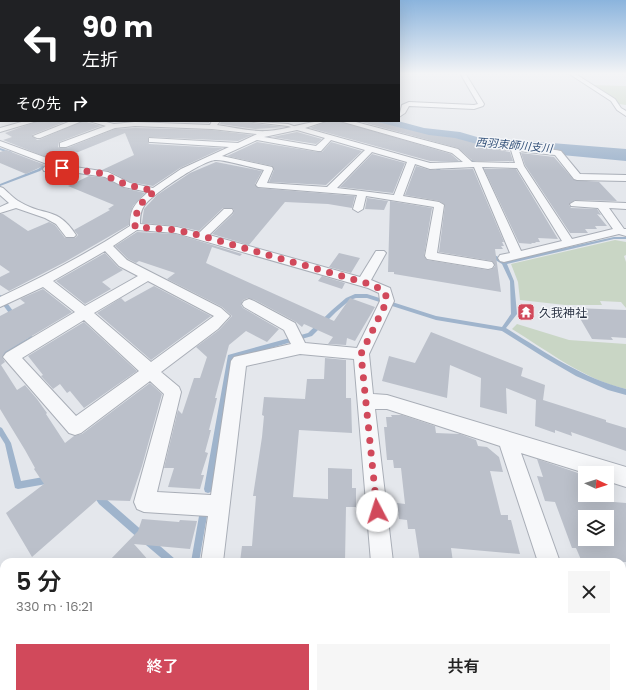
<!DOCTYPE html>
<html lang="ja">
<meta charset="utf-8">
<style>
:root{--surface:#fff;--page:#f6f6f6;--text:#222;--muted:#767676;--accent:#d1495b}
body{margin:0;font-family:Poppins,"Noto Sans JP",sans-serif;background:var(--page);color:var(--text);height:100vh;display:flex;flex-direction:column;font-size:15px;white-space:nowrap}
*{box-sizing:border-box;margin:0}
p{font-size:13px;color:var(--muted)}
.icon{flex:none;width:22px;height:22px;fill:none;stroke:currentColor;stroke-width:2;stroke-linecap:round;stroke-linejoin:round}
.map{position:relative;flex:1;overflow:hidden}
.drawer{position:absolute;left:0px;top:558px;width:626px;height:140px;display:flex;flex-direction:column;background:var(--surface);border-radius:12px 12px 0 0;box-shadow:0 4px 16px #0002}
.drawer>*{flex:none}
.guide{position:absolute;left:0px;top:0px;width:400px;height:122px;box-shadow:0 4px 16px #0002;background:#202124;color:#fff;overflow:hidden}
.needle{width:26px;rotate:94deg}
.buttons{position:absolute;left:578px;top:466px;display:grid;gap:8px}
.buttons a{display:grid;place-items:center;width:36px;height:36px;border-radius:0px;background:var(--surface);box-shadow:0 4px 16px #0002;font-size:20px}
.pin{position:absolute;display:grid;place-items:center;width:34px;height:34px;color:#fff;margin:-17px;border-radius:8px;box-shadow:0 2px 6px #0006}
.me{position:absolute;width:44px;margin:-22px;rotate:355deg;stroke-linejoin:round;filter:drop-shadow(0 0 3px #0008)}
.turn{display:flex;align-items:center;gap:14px;height:84px;padding:0 16px;font-size:18px}
.turn .icon{width:52px;height:52px;stroke-width:2.5}
.turn b{display:block;font-size:28px;line-height:34px}
.then{display:flex;align-items:center;height:38px;padding:0 16px;background:#0003;gap:8px;font-size:15px}
.round{display:grid;place-items:center;flex:none;width:42px;height:42px;border-radius:0px;background:var(--page)}
.overview{display:flex;align-items:center;justify-content:space-between;height:68px;padding:0 16px}
h1{font-size:24px;font-weight:600;line-height:30px}
.cta{display:flex;gap:8px;margin-top:auto;padding:8px 16px}
.cta a{flex:1;height:46px;border-radius:0px;background:var(--accent);color:#fff;font-size:16px;font-weight:600;line-height:46px;text-align:center}
.cta a+a{background:var(--page);color:var(--text)}
.map>svg:first-child{display:block}
.green{fill:#c9d6c5}
.lines{fill:none;stroke-linecap:round;stroke-linejoin:round}
.stream{fill:#9fb4cc;fill-rule:evenodd}
.river{fill:#9fb4cc;fill-rule:evenodd}
.building{fill:#bbc0ca;fill-rule:evenodd}
.service-casing{stroke:#a9aeb7;stroke-width:2}
.minor-casing{stroke:#a9aeb7;stroke-width:2}
.service{fill:#f7f8fa;fill-rule:evenodd}
.minor{fill:#f7f8fa;fill-rule:evenodd}
.route{stroke:#d1495b;stroke-width:7;stroke-dasharray:0 12.6}
.labels{text-anchor:middle;dominant-baseline:central;stroke-width:3;stroke-linejoin:round;paint-order:stroke}
.far-water-label{font-size:11px;font-style:italic;fill:#34527a;stroke:#f4f6f9}
.poi-label{font-size:12px;fill:#2b3445;stroke:#f4f6f9;text-anchor:start}
</style>
<div class="map">
<svg width="626" height="698" viewBox="0 0 626 698">
<rect width="100%" height="100%" fill="#e4e7ec"/>
<!-- green -->
<path class="green" d="M590,85L626,86V105L619,104L612,97Z
M615,240L626,242V255L624,256L626,262V308L621,302L600,301L602,305H565L520,300L518,282L511,264Z
M517,324L569,340L626,344V389C585,380 548,351 512,329Z"/>
<g class="lines">
<!-- stream -->
<path class="stream" d="M0,96H1V98H0Z
M0,148L12,152V153L11,154L0,150Z
M480,157H481V159C469,166 452,162 439,164V168L444,174L442,175L435,168V163L437,162C452,161 467,164 480,157Z
M35,162H37L45,167L40,171L0,186V184L38,169L41,167L35,164Z
M614,237H626V239H614L507,264L514,281L517,314L506,328C545,352 582,378 626,389V395L608,390L576,376L545,358L502,331L436,320L367,298H356L350,300L336,312L312,336L233,359L212,489L211,492L208,493L205,492L204,489L228,355L308,333L332,310L346,298L355,294H367L436,316L502,327L511,314L510,281L502,264L489,256V254H493L505,261Z
M0,295L2,296L16,315L17,316L16,317H12L0,301Z
M25,329L27,330L33,338L34,339L33,340L0,358V353L28,338L22,331Z
M0,427L2,428L11,443L21,481L49,476L52,477L53,480L52,483L18,489L15,488L5,444L0,436Z
M97,491L100,492L105,498L145,533L146,536L145,539L142,540L139,539L99,504L93,495L94,492Z
M203,512L206,513L207,516L199,562H191L199,516L200,513Z
M149,538L152,539L175,559L176,562H166L146,545L145,542L146,539Z"/>
<!-- river -->
<path class="river" d="M0,79H1V87H0Z
M372,121H398L424,128L460,132L477,137L626,149V161L475,147L458,142L423,138L374,124Z"/>
</g>
<!-- building -->
<path class="building" d="M38,121H67L32,135L37,140L41,139L83,121L101,126L59,142L58,147L60,148H67L115,129L135,128L212,130L252,135L238,141L148,137V142L149,144L223,148L180,168L153,186L130,182L109,171L102,170L134,155L125,133L56,161L3,140L12,137L5,133Z
M148,121H210L209,123Z
M221,121H244L245,122L284,127L255,129L220,124Z
M327,121H339L451,154L459,161H430L310,128Z
M358,121H374L429,135L455,138L499,150L510,152L513,161H473L458,148Z
M297,132L322,139L316,144L272,137Z
M257,142L318,152H322L331,142L362,151L326,185L269,182L274,170L272,166L227,156Z
M6,150L45,165L26,174L0,163V152Z
M521,153L554,157L574,180L599,182L617,201L575,200L569,205L571,208L597,209L601,215L597,214L607,226H595L597,229H585L588,233H570L525,165Z
M372,154L405,163L393,193L340,187Z
M216,162L262,171L255,184L258,188L355,196L352,208L328,204L285,202L249,245L212,234L233,214L234,210L232,208H223L199,231L177,226L142,223L144,209L157,195L190,173Z
M416,166L430,170L473,169L504,242H502L504,246H501L503,249H495L501,292L394,274V272H388L390,201L432,208L424,256L427,260L488,270L492,269L495,266L492,261L439,252L445,205L439,201L405,195Z
M484,169H516L558,239L538,238L540,242H535L536,243H531L532,244L519,243Z
M89,176L105,178L124,188L145,193L133,206L130,215L129,225L65,262L9,291L0,285V277L10,272L0,265V214H3L28,231L49,222L55,225L65,238H75L78,235L74,230L110,210L108,209L114,205L68,186Z
M367,198L388,201L384,210L365,209Z
M137,232L176,234L242,254L240,256L212,247L206,263L334,321L350,298L375,307L355,341L347,338L346,345L328,344L333,337L304,324L302,327L296,322L255,300L248,298L243,300L241,305L243,308L279,329L267,342L246,331L229,345L215,398H217L209,430H211L205,452L208,453L201,475H204L200,489L168,487L174,468H164L178,410L182,414L194,378H200L207,357L196,347L219,330L232,316L222,307L167,279L175,273L139,261L136,263L128,259L115,246Z
M105,253L118,267L123,270L102,282L111,289L85,304L56,281Z
M339,253L360,258L351,273L329,267Z
M322,276L345,283L342,289L318,281Z
M154,286L211,316L151,360L97,313L121,298L125,302Z
M43,289L72,312L5,352L2,357L5,362L1,365L17,390L25,385L37,399L47,413L46,414L65,443L74,436L82,434L150,383L162,394L142,466L130,501L97,500L32,557L6,513L44,484L34,469L35,468L25,450L0,409V316L25,303L20,299Z
M574,308L626,310V338L611,337L613,340L592,339Z
M84,322L137,371L84,408L70,391L67,393L60,384L53,389L41,376L43,375L28,356Z
M431,332L523,368L521,376L545,385L543,400L606,420V422L626,428V451L571,432L572,436L555,430V433L535,426L536,400L506,388L507,414L480,407L481,378L450,365L447,398L382,381L389,356L415,363Z
M325,358L346,360V398H351L352,433L299,430L293,497L328,499V468L352,469V488H356V507H346L345,562H240L242,546H252L256,496H253L262,437L264,416L262,415L264,397L305,399L307,379H324Z
M391,415H402L435,426L436,433L460,434L476,440L478,446L487,447L499,457L503,472L490,471L501,515H508V520H511L520,554L451,548L453,562H420L415,529H408L407,520L399,519L397,503L405,504L401,468H394L393,460H387L384,427H387L386,417H392Z
M537,459L578,473L585,487V495H589L591,500L626,503V562H582L576,548H572L555,502L545,501L537,476L543,477ZM585,517H607V539H585Z
M142,519L179,522L180,520L197,521L190,549L134,544L150,562H108L138,531Z"/>
<g class="lines">
<defs>
<path id="service" d="M245,121L288,124L299,128L297,129L288,126Z"/>
<path id="minor" d="M460,73H465L484,104L483,106L474,109L409,106L405,113L399,117L402,105L409,102L474,105L478,104Z
M568,73H574L615,99L621,108L626,111V116L617,110L611,101Z
M0,102H1L0,107Z
M0,114H1L0,119Z
M25,121H37L0,132V128Z
M71,121H82L40,138H37L33,136Z
M89,121H102L114,124L135,122L210,125L212,121H220L217,125C233,127 251,132 267,131C287,130 306,121 326,121L305,128L430,163L463,162L452,153L340,121H352L458,149L472,162L515,163L511,150L499,149L495,147C501,142 551,149 561,151L580,174L626,175V181L577,180L574,179L555,155L519,151L524,166L572,239L613,229L598,208L571,206L570,204L575,201L626,203V209L609,208L624,229H626V236L619,234L504,262L500,261L498,258L500,255L510,253L474,167L430,169L415,164L403,196L439,202L444,205L437,253L492,262L494,265L492,268L488,269L427,259L425,256L434,207L366,196L363,209L358,212L353,209L357,195L258,187L256,185L264,170C252,168 226,160 216,160C203,160 151,195 144,206C140,212 140,218 140,224L177,227L199,233L224,209H232L233,211L232,213L209,235L360,277L376,251H384L386,253L371,280L390,288L394,301L369,354L373,394L387,395L626,467V487L607,481V473H585L521,453L560,562H538L500,446L387,409H375L393,562H371L354,359L300,354L246,366L223,562H201L208,516L144,512L137,509L134,502L164,394L150,381L81,433L75,435L69,433L3,357L6,353L75,312L43,287L0,307V297C45,276 88,253 130,226C130,208 135,204 148,192L124,187L105,177L52,169L50,171H44L43,169L47,164L0,146V141L55,161V164L108,172L130,183L153,188L181,169L229,147L152,142H149V138L238,143L257,134L212,129L135,126L115,128L66,147H60V143L106,126ZM297,130L325,138L316,146L264,137ZM257,140L318,151H321L331,140L365,150L327,187L267,183L273,169L272,167L222,156ZM372,152L407,162L394,195L337,188ZM482,167L517,168L562,241L521,251ZM137,230L176,233L368,288L379,293L380,301L357,348L305,343L295,323L254,301L249,299L244,301L242,304L244,307L284,330L291,344L234,357L231,361L211,495L157,492L181,392L179,387L161,372L218,329L230,316L221,308L127,260L113,246ZM105,251L119,266L138,276L85,306L53,281ZM148,281L214,316L151,362L94,313ZM84,320L139,371L76,416L22,358Z
M0,187L3,188C9,193 14,199 20,202C45,217 57,206 76,235L74,237H66L56,224L45,218L16,208L0,213V207L9,203L0,195Z
M106,694H135L133,698H104Z
M180,694H208V698H180Z
M382,694H410L411,698H383Z
M579,694H607L608,698H580Z"/>
</defs>
<!-- service casing -->
<use href="#service" class="service-casing"/>
<!-- minor casing -->
<use href="#minor" class="minor-casing"/>
<!-- service -->
<use href="#service" class="service"/>
<!-- minor -->
<use href="#minor" class="minor"/>
</g>
<!-- sky -->
<linearGradient id="sky" x2="0" y2="1"><stop stop-color="#8bb4dd"/><stop offset="0.43" stop-color="#f3f4f6"/><stop offset="1" stop-color="#f3f4f6" stop-opacity="0"/></linearGradient>
<rect width="626" height="171" fill="url(#sky)"/>
<g class="lines">
<!-- route -->
<path class="route" d="M62,168L100,173L127,185L155,191C140,203 136,207 135,227L177,230L202,236L373,285L385,292L387,301L361,354L377,511"/>
</g>
<!-- icons -->
<defs>
<symbol id="temple-square" viewBox="-11 -11 22 22"><rect x="-9" y="-9" width="18" height="18" rx="4" fill="#d1495b" stroke="#f4f6f9"/><path d="M0-6L5-2H3V0L6.5 2.5H4V6H1.5V3h-3V6H-4V2.5H-6.5L-3 0V-2H-5Z" fill="#fff"/></symbol>
</defs>
<g fill-rule="evenodd">
<use href="#temple-square" x="516" y="302" width="20" height="20"/>
</g>
<g class="labels">
<!-- far-water labels -->
<g class="far-water-label">
<text transform="translate(514 145) rotate(5)">西羽束師川支川</text>
</g>
<!-- poi labels -->
<g class="poi-label">
<text x="539" y="312">久我神社</text>
</g>
</g>
</svg>
<div class="buttons">
<a><svg class="needle" viewBox="-14 -14 28 28"><path d="M0-13l5 13h-10z" fill="#e53935"/><path d="M0 13l5-13h-10z" fill="#767676"/></svg></a>
<a><svg class="icon" aria-label="layers" viewBox="0 0 24 24"><path d="M12 4l9 5-9 5-9-5zM3 14l9 5 9-5"/></svg></a>
</div>
<div class="pin" style="left:62px;top:168px;background:#d93025"><svg class="icon" aria-label="arrive" viewBox="0 0 24 24"><path d="M6 21V4h12l-3 4 3 4H6"/></svg></div>
<svg class="me" style="left:377px;top:511px" viewBox="-20 -20 40 40"><circle r="19" fill="#fff"/><path d="M0-13L10 11 0 6-10 11z" fill="#d1495b"/></svg>
<div class="guide">
<div class="turn"><svg class="icon" aria-label="left" viewBox="0 0 24 24"><path d="M17 20v-9H6M10 6l-5 5 5 5"/></svg><div><b>90 m</b>左折</div></div>
<div class="then">その先<svg class="icon" aria-label="right" viewBox="0 0 24 24"><path d="M7 20v-9h11M14 6l5 5-5 5"/></svg></div>
</div>
<section class="drawer">
<div class="overview"><div><h1>5 分</h1><p>330 m · 16:21</p></div><a class="round"><svg class="icon" aria-label="close" viewBox="0 0 24 24"><path d="M6 6l12 12M18 6L6 18"/></svg></a></div>
<div class="cta"><a>終了</a><a>共有</a></div>
</section>
</div>
